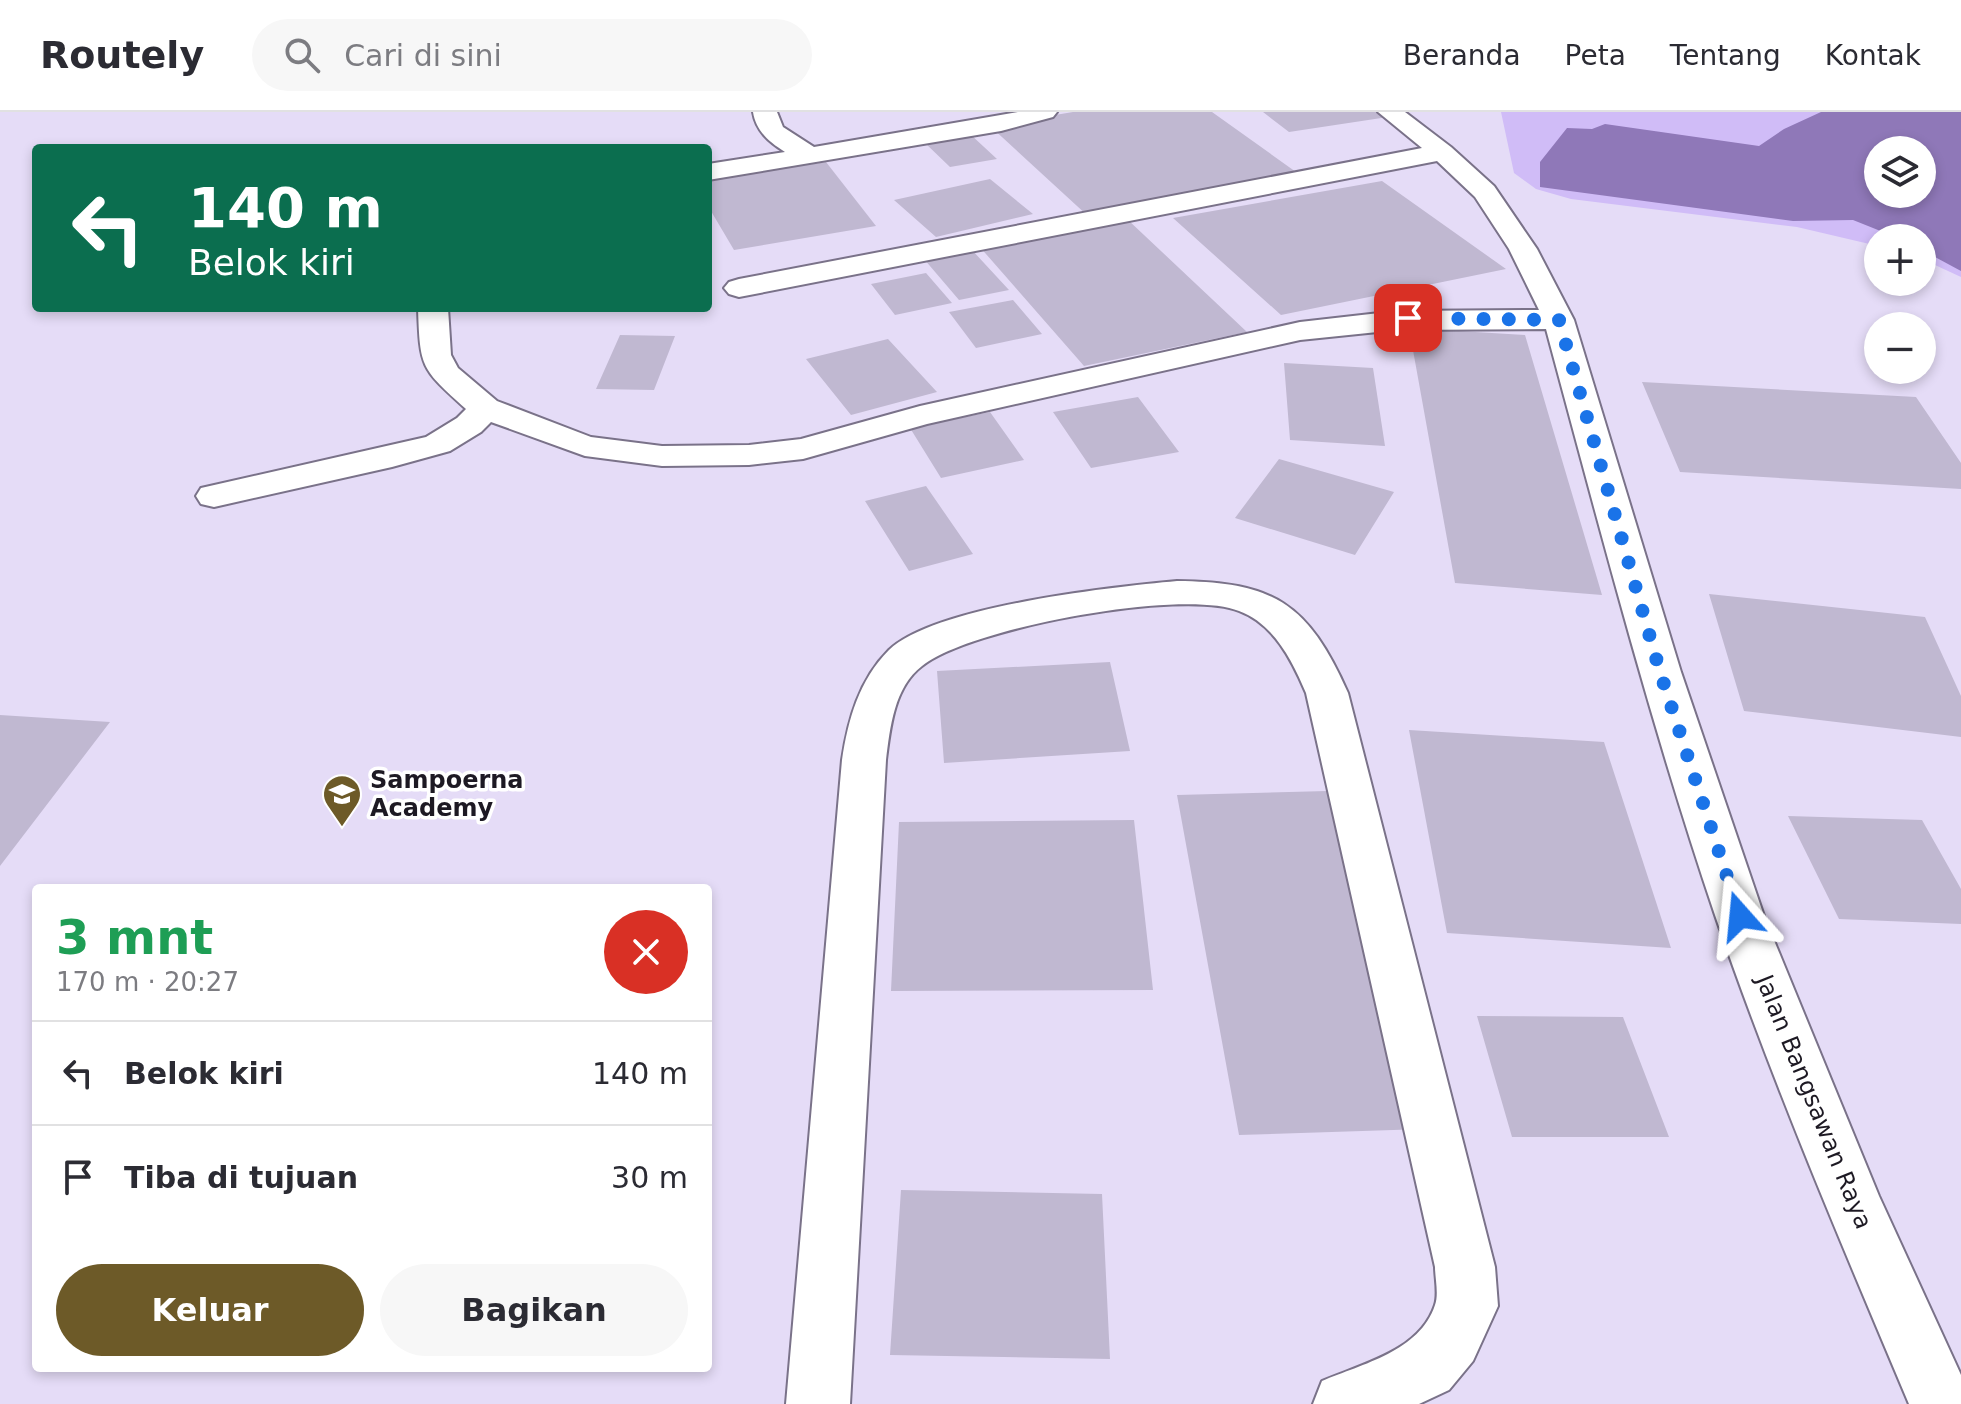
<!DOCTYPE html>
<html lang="id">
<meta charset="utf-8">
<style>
:root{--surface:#fff;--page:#f7f7f7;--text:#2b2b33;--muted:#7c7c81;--line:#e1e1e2;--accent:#6d5a28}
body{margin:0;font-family:"DejaVu Sans",sans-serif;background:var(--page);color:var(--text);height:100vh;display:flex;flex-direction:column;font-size:30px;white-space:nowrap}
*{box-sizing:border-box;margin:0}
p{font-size:26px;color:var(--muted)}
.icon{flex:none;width:44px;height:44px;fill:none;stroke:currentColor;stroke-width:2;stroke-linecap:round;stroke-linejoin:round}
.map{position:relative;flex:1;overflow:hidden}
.sheet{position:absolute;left:32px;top:772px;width:680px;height:488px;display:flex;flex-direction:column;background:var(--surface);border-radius:8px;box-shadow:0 4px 12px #0003}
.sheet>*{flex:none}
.banner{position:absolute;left:32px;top:32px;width:680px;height:168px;border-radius:8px;box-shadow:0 4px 12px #0003;background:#0b6e4f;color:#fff;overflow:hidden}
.tools{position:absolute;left:1864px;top:24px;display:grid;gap:16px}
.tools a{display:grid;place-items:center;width:72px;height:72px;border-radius:50%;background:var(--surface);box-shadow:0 4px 12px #0003;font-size:40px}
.pin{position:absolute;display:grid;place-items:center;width:68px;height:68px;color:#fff;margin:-34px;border-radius:16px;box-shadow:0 4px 12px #0006}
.me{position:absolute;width:88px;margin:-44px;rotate:342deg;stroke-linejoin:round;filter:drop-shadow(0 0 6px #0008)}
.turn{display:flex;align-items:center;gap:28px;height:168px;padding:0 24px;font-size:36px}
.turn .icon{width:104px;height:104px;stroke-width:2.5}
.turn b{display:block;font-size:56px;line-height:68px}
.round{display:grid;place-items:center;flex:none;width:84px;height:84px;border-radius:42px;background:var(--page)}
.head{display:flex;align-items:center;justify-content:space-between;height:136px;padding:0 24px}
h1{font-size:48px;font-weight:700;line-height:60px;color:#1e9e55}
.button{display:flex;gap:16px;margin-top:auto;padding:16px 24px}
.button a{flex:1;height:92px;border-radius:48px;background:var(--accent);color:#fff;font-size:32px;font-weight:700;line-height:92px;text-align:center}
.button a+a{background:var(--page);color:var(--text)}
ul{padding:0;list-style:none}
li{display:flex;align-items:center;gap:24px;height:104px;padding:0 24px;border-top:2px solid var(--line)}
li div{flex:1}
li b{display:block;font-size:30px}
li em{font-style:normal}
header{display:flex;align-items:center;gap:48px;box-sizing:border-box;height:112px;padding:0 40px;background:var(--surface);border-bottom:2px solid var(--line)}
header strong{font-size:38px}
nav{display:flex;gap:44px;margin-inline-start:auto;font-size:28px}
.search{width:560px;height:72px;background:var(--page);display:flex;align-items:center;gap:20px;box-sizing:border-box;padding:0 28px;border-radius:44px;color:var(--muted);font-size:30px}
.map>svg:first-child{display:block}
.green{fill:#d0bcf7;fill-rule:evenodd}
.water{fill:#8f78b8;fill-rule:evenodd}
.building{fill:#c0b8d1}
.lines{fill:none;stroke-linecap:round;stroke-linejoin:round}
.minor-casing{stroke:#7a7289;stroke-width:4}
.minor{fill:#fff;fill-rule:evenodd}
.route{stroke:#1a73e8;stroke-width:14;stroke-dasharray:0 25.2}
.labels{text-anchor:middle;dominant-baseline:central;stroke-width:7;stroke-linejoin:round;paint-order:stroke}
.poi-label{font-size:24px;font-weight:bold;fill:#1d1923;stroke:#fff;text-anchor:start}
.street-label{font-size:24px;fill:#1d1923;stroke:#fff}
</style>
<header>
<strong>Routely</strong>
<div class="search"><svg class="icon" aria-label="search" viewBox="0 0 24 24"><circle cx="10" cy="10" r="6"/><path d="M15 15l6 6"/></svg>Cari di sini</div>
<nav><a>Beranda</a><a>Peta</a><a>Tentang</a><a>Kontak</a></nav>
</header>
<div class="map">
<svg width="1961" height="1292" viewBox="0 0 1961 1292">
<rect width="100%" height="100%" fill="#e5dcf7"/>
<!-- green -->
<path class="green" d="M1501,0H1961V165L1922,147V126H1878V134L1797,115L1571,87L1536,77L1514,61ZM1878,38H1922V82H1878Z"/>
<!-- water -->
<path class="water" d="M1821,0H1961V159L1922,138V126H1898L1853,108L1793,109L1540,75V50L1567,16L1592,17L1605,12L1759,34L1784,17ZM1878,38H1922V82H1878Z"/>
<!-- building -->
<path class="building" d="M1073,0H1212L1303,65L1089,105L990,14Z
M1263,0H1381L1388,5L1289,20Z
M970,22L997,47L950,55L924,30Z
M826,50L876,114L734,138L708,94V68Z
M990,67L1033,102L936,125L894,88Z
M1382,69L1506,157L1281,203L1173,106Z
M1127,107L1247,220L1084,254L979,134Z
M972,138L1009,178L959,188L924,147Z
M926,161L952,191L895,203L871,172Z
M1013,188L1042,222L976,236L949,200Z
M1409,216L1525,223L1602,483L1455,471Z
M620,223L675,224L654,278L596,277Z
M888,227L937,280L851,303L806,247Z
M1284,251L1373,256L1385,334L1290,328Z
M1642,270L1916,285L1961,351V377L1680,360Z
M1138,285L1179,340L1091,356L1053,300Z
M990,300L1024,348L941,366L910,316Z
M1279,347L1394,380L1355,443L1235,406Z
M926,374L973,442L909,459L865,389Z
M1709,482L1925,505L1961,584V625L1744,599Z
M1110,550L1130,639L944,651L937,559Z
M0,603L110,610L0,754Z
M1409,618L1604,630L1671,836L1447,821Z
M1327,679L1424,1017L1239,1023L1177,683Z
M1788,704L1922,708L1961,777V812L1839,807Z
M1134,708L1153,878L891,879L899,710Z
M1477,904L1623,905L1669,1025H1512Z
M901,1078L1102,1082L1110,1247L890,1243Z"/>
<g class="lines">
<defs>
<path id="minor" d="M753,0H777L783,15L814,35L1018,0H1057L1053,5L1001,19L708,68V52L785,40C769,30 756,19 753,0Z
M1378,0H1405L1451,35L1494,74L1537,137L1574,208L1681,560L1764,804L1879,1084L1961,1263V1292H1909C1841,1131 1772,969 1715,803C1650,611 1599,413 1546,217L1397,218L1300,228L927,312L803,347L749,353L662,354L585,344L491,310L481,320L450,339L392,355L214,395L201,392L196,384L201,376L426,325L457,306L466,297C421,256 420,257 418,196H448L451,243L458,256L497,289L591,325L662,334L749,333L801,327L920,294L1300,210L1397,199L1539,198L1509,137L1475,85L1437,49L739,185L729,182L724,176L729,170L739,167L1422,36Z
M1177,469C1274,470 1308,491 1348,581L1495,1155L1498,1194L1473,1249L1449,1278L1419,1292H1313L1322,1269C1362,1252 1420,1239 1435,1193C1439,1182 1435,1166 1435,1155L1306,581C1292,548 1274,512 1239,499C1183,476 969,516 922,554C894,575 890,616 886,648L850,1292H786L842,648C848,608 859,568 889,538C935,494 1112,475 1177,469Z"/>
</defs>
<!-- minor casing -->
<use href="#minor" class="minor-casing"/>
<!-- minor -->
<use href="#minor" class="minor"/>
</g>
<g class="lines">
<!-- route -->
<path class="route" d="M1408,206L1559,208L1660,560L1740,804"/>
</g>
<!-- icons -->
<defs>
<symbol id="school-pin" viewBox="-11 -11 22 30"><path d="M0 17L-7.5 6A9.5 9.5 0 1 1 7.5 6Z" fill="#6d5a28" stroke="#fff"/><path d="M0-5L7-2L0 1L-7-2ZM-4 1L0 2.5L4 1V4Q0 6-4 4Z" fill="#fff"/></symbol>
</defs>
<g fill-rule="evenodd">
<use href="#school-pin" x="320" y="660" width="44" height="60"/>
</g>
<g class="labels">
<!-- poi labels -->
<g class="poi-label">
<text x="370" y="668">Sampoerna<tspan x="370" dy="28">Academy</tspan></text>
</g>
<!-- street labels -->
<g class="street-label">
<text transform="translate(1814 990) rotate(68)">Jalan Bangsawan Raya</text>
</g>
</g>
</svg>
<div class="tools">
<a><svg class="icon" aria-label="layers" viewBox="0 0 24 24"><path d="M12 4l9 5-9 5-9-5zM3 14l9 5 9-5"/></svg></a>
<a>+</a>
<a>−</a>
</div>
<div class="pin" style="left:1408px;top:206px;background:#d93025"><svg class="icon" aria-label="arrive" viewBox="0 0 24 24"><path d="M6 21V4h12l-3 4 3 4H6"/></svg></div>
<svg class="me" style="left:1740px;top:804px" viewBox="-20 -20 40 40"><path d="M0-17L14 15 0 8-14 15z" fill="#1a73e8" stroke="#fff" stroke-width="4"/></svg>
<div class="banner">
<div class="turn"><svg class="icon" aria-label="left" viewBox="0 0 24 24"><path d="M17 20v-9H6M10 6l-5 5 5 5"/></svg><div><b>140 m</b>Belok kiri</div></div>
</div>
<section class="sheet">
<div class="head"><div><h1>3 mnt</h1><p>170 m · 20:27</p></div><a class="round" style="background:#d93025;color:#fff"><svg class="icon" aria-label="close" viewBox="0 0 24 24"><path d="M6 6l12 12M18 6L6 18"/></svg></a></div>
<ul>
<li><svg class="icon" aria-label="left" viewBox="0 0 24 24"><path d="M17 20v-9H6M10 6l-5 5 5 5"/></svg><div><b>Belok kiri</b></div><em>140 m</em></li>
<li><svg class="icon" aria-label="arrive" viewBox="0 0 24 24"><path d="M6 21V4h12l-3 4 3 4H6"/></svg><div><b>Tiba di tujuan</b></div><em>30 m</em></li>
</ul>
<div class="button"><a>Keluar</a><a>Bagikan</a></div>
</section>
</div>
